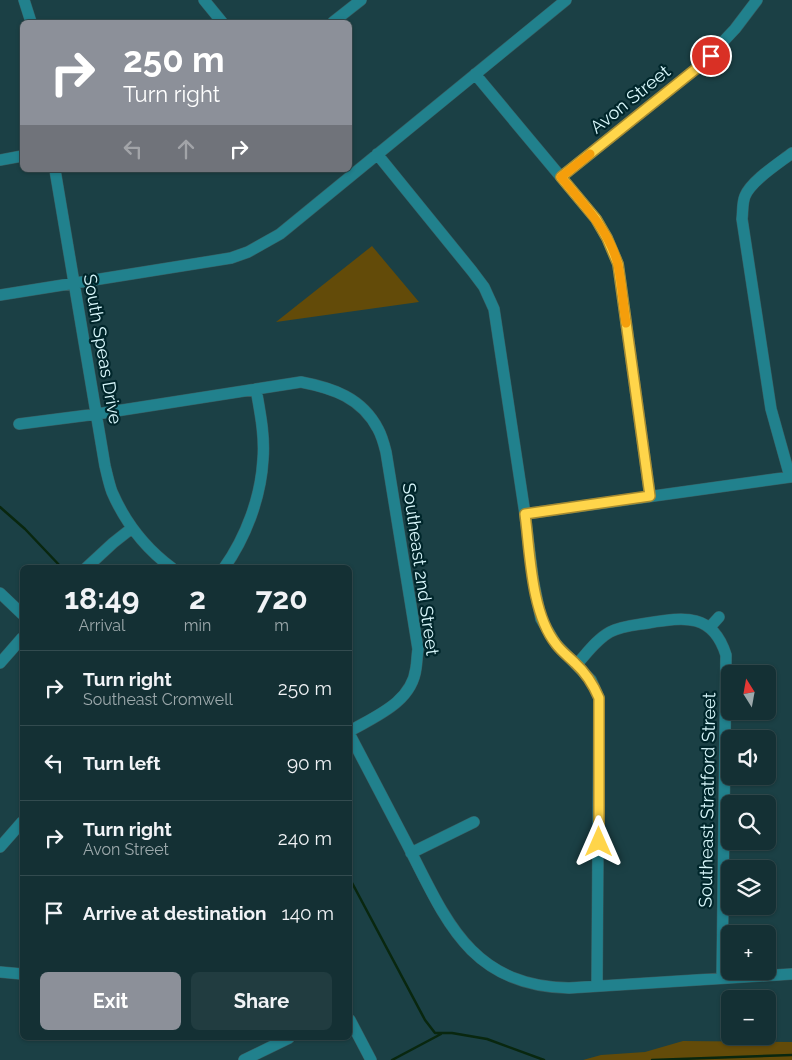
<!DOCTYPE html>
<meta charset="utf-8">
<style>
:root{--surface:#143034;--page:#213c40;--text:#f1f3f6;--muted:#9da9ac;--line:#334b4f;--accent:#8c9099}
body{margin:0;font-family:Raleway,sans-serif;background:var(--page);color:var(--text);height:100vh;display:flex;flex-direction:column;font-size:19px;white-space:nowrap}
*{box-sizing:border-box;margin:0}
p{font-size:16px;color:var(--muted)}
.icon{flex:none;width:28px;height:28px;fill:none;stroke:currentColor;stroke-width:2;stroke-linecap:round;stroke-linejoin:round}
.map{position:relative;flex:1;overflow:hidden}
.side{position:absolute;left:20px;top:565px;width:332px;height:475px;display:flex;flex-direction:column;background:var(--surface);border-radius:8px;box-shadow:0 1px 4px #0004,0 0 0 1px var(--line)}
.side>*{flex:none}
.top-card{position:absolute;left:20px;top:20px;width:332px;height:152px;border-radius:8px;box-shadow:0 1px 4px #0004,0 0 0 1px var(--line);background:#8c9099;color:#fff;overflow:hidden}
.needle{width:32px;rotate:349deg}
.fabs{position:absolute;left:721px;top:665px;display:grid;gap:10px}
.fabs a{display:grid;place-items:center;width:55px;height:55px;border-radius:8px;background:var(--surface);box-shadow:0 1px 4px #0004,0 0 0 1px var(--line);font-size:25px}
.pin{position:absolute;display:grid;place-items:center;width:42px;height:42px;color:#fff;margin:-21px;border:2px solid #fff;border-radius:50%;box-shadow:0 1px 5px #0007}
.me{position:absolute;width:55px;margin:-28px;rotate:0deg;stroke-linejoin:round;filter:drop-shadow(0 0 4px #0008)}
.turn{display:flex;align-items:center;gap:18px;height:105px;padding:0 20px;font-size:22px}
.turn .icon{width:65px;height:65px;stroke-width:2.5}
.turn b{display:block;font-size:35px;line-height:42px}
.lanes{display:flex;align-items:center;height:48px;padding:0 20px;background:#0003;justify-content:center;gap:25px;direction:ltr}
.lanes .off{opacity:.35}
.eta{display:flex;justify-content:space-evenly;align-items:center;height:85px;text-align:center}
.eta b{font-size:30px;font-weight:700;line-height:35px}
.action{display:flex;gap:10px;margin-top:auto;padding:10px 20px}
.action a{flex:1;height:58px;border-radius:8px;background:var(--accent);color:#fff;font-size:20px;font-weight:700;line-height:58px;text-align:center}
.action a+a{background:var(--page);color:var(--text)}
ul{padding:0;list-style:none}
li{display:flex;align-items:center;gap:15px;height:75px;padding:0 20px;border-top:1px solid var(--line)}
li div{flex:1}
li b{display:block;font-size:19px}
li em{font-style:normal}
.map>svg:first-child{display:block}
.green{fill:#634b09}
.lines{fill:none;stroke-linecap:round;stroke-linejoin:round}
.stream{stroke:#09270f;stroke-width:2.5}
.street-casing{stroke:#385d61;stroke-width:12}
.street{stroke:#21818d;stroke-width:11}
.route-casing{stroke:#a68a30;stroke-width:12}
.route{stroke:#ffd54a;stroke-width:9}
.slow{stroke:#f59e0b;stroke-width:9}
.labels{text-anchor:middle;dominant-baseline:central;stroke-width:4.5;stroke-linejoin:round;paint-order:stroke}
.street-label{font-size:18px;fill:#d9f8fc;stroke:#00262b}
</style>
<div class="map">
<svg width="792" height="1060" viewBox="0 0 792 1060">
<rect width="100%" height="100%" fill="#1b4045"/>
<!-- green -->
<path class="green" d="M372,246L419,302L276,322Z
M683,1041L792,1042V1060H583L601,1055L645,1052Z"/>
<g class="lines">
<!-- stream -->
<path class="stream" d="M0,507L25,529L62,568
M350,879L425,1020L435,1033H452L487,1039L544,1060
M392,1060L441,1034
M652,1060L792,1055"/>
<defs>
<path id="street" d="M24,0L31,22
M204,0L222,22
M333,22L361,0
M475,74L596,219L607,238L618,264L650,496
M377,154L472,271L484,287L494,309L525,514L533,579L541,619L556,644L591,680L599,698L597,986
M0,160L22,156
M55,170L105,466C107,474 109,484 112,492C125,522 145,548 172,568
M561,177L702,64L735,29L757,0
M0,295L231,258L248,252L280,234L566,0
M19,424L97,414L301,382C333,388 362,398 378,429C382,436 384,444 386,452L418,649C417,655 417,662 416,668C412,702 376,716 350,731
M525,514L790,477L771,409L742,219C743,212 742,203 745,196C751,181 779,163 792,153
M86,568L113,543L132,528
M224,568C246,537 261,497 263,459C265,436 260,412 256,389
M0,593L22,614
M710,627L719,617
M0,663L22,638
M577,664C587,653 597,639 610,632C621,626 636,625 648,623C685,617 713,613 726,655L722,978
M350,735C369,772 388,808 407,844C446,920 470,986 569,988L792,974
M0,847L22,822
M411,853L474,822
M0,972L22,974
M350,1020L371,1060
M244,1060L289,1038"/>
</defs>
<!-- street casing -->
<use href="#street" class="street-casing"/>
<!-- street -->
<use href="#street" class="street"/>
</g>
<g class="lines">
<defs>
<path id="route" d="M599,842V698C593,684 586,673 575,663C569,657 561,651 556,644C531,613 530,552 525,514L650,496L618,264L607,238L596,219L561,177L702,64L711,56"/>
</defs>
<!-- route casing -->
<use href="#route" class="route-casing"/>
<!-- route -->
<use href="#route" class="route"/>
<!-- slow -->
<path class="slow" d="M590,154L561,177C583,204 610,231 618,265C622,284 623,304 626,323"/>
</g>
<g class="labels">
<!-- street labels -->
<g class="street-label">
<text transform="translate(630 99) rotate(-39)">Avon Street</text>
<text transform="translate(103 349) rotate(80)">South Speas Drive</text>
<text transform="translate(421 569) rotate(82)">Southeast 2nd Street</text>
<text transform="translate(707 800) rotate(-89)">Southeast Stratford Street</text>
</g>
</g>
</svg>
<div class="fabs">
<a><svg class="needle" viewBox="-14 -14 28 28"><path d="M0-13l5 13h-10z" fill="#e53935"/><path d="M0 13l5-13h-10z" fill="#9da9ac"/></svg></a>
<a><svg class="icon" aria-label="sound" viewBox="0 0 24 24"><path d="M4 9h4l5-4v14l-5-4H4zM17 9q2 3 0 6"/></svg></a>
<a><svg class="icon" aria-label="search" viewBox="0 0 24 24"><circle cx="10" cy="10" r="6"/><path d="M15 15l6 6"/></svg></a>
<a><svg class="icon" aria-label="layers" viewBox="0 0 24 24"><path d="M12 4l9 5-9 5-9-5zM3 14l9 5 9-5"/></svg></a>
<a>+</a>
<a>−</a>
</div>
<div class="pin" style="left:711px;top:56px;background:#d93025"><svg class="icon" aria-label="arrive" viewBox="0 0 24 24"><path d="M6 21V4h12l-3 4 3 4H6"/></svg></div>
<svg class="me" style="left:599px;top:842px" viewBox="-20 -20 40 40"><path d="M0-17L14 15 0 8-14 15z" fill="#ffd54a" stroke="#fff" stroke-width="4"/></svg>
<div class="top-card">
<div class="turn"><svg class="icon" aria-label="right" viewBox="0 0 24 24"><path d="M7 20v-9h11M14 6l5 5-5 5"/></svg><div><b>250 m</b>Turn right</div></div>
<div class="lanes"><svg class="icon off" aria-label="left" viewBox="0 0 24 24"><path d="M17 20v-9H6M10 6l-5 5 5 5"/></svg><svg class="icon off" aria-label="ahead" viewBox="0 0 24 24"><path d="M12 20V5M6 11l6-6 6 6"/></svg><svg class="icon" aria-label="right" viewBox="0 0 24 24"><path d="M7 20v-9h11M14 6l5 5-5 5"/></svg></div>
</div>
<section class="side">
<div class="eta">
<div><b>18:49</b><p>Arrival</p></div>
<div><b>2</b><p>min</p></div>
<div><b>720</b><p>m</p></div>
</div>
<ul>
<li><svg class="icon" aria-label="right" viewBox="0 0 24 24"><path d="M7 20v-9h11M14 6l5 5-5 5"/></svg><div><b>Turn right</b><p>Southeast Cromwell</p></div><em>250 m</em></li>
<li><svg class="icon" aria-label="left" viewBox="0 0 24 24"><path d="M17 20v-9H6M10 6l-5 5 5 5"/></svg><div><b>Turn left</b></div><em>90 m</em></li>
<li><svg class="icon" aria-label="right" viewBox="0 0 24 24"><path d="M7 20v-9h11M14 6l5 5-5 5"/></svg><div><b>Turn right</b><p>Avon Street</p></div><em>240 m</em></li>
<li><svg class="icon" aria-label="arrive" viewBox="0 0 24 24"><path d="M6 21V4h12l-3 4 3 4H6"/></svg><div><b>Arrive at destination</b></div><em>140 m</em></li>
</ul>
<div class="action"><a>Exit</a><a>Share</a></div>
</section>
</div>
